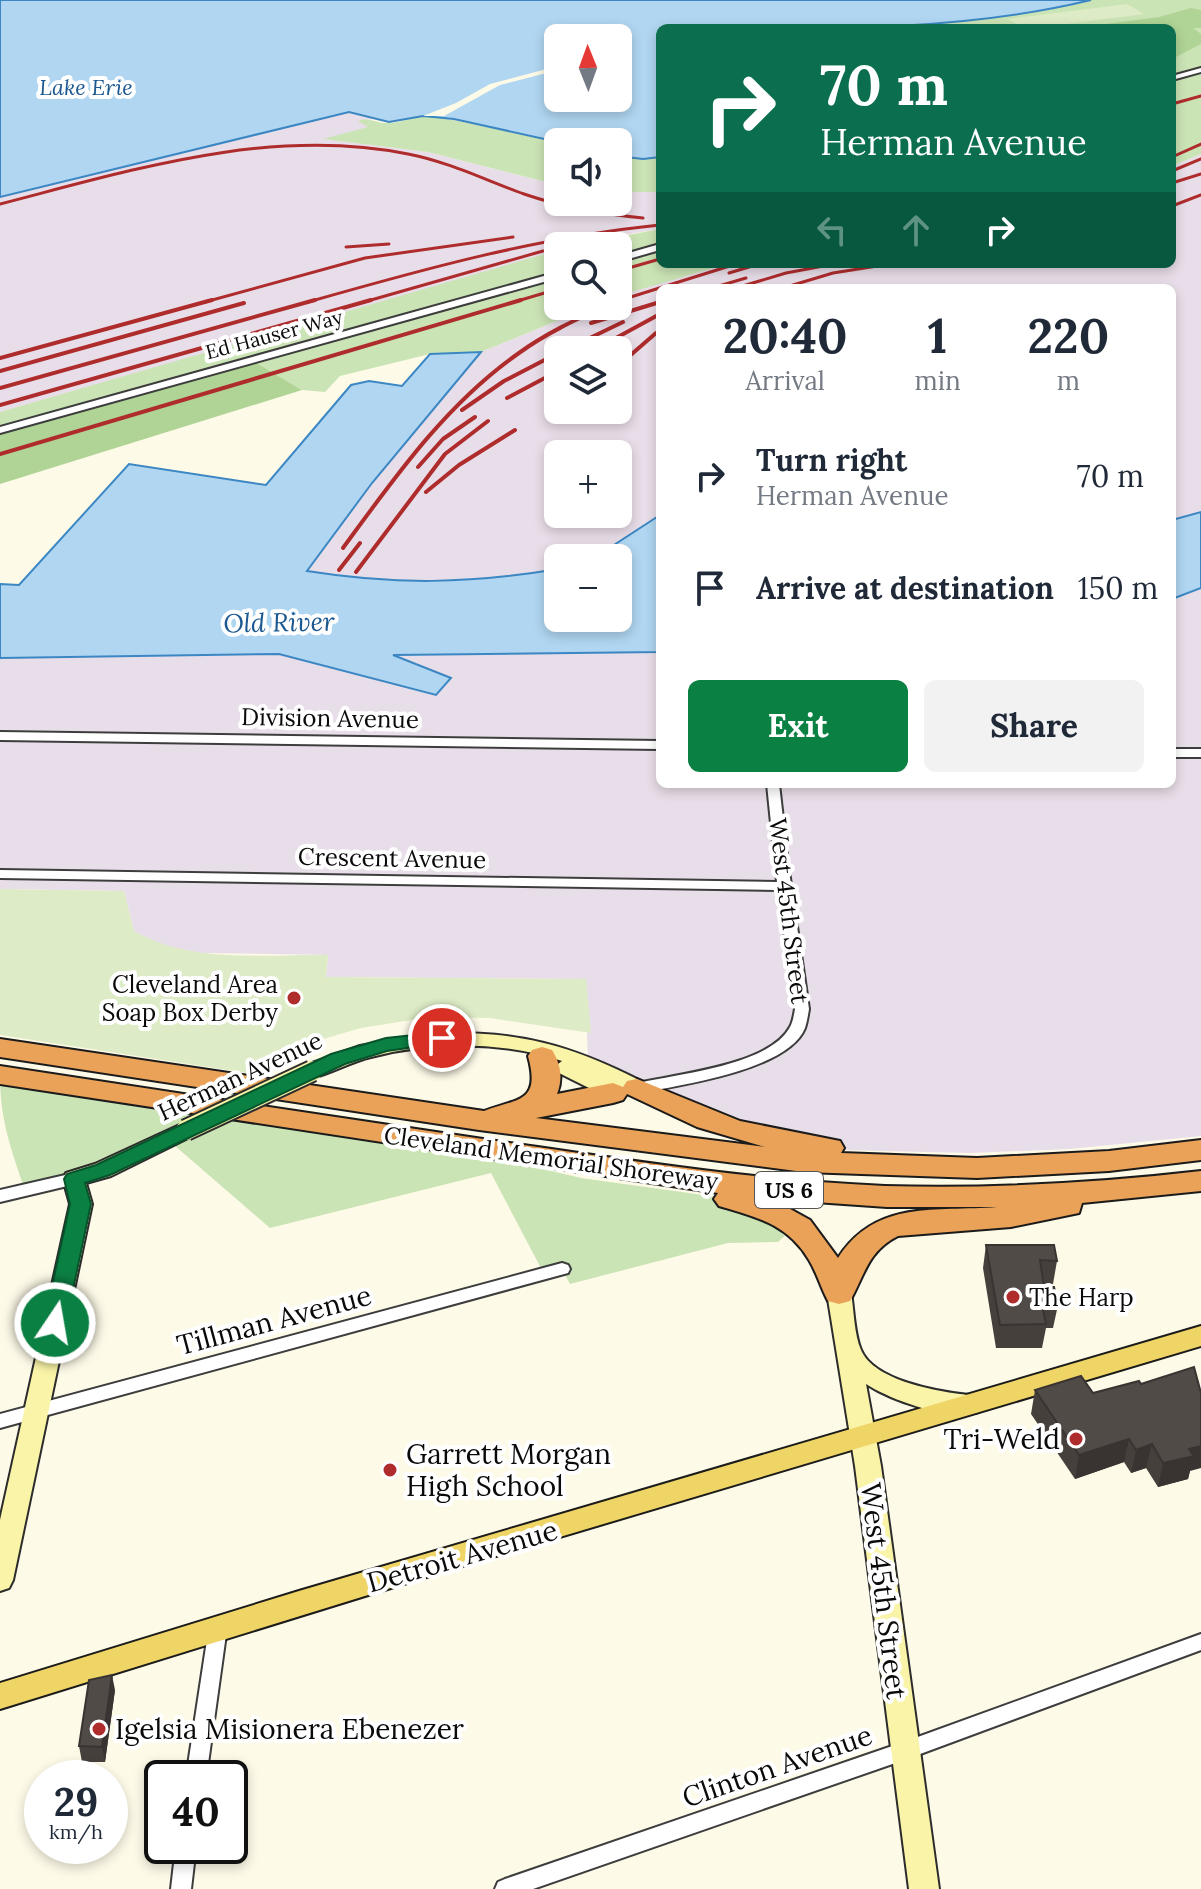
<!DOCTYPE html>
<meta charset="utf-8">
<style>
:root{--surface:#fff;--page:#f2f2f3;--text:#1f2937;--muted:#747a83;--accent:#0b8043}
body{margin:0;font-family:Lora,serif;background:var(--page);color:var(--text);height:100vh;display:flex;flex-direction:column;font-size:30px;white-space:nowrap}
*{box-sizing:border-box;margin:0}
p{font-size:26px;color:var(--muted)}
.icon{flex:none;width:44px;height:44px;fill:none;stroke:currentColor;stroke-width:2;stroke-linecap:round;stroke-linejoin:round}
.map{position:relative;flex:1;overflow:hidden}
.side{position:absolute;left:656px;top:284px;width:520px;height:504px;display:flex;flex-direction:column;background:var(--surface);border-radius:12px;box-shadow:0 4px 12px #0003}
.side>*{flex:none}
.banner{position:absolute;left:656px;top:24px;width:520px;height:244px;border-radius:12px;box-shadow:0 4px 12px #0003;background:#0b6e4f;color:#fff;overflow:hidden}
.needle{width:52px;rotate:359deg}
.buttons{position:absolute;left:544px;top:24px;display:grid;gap:16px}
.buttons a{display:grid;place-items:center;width:88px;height:88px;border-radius:12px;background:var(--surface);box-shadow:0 4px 12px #0003;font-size:40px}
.speed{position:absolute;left:24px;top:1760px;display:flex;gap:16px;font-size:40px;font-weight:700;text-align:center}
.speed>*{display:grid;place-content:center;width:104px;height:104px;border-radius:50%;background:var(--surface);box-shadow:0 4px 12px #0003;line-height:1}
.speed small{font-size:20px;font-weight:400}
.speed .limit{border:4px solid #111;border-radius:12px;background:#fff;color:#111}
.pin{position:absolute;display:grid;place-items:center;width:68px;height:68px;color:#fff;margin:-34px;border:4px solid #fff;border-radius:50%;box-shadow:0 2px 8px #0007}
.me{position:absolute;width:88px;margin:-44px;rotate:12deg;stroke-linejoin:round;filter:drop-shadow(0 0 6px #0008)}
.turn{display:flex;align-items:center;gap:28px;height:168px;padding:0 32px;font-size:36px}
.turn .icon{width:104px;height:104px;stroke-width:2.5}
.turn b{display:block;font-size:56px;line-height:68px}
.lanes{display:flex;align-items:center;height:76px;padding:0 32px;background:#0003;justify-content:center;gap:40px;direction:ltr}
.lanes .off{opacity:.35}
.eta{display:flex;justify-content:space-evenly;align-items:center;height:136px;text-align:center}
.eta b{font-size:48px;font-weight:800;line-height:56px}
.primary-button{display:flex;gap:16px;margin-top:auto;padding:16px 32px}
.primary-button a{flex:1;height:92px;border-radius:12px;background:var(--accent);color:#fff;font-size:32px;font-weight:800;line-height:92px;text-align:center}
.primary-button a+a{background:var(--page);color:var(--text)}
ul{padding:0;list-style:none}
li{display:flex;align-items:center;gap:24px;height:112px;padding:0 32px}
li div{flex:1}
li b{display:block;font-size:30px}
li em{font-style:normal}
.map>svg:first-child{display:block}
.industrial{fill:#e8dee9;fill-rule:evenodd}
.green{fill:#cbe4b5}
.forest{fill:#afd495}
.pitch{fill:#ddecc6}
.water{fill:#b0d6f1;stroke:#3c87c3;stroke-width:2;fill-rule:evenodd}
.pier{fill:#fefae8}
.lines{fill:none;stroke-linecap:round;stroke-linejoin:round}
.street-casing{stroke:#3d3d3d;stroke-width:4}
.secondary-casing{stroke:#2c2c2c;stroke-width:4}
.primary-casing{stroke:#1b1b1b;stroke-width:4}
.highway-casing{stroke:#1b1b1b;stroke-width:4}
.street{fill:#fff;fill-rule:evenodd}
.secondary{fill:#f9f4a7;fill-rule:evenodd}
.primary{fill:#efd466;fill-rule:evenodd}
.highway{fill:#eaa259;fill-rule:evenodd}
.rail-far1{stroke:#af2c2d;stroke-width:3}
.rail{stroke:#af2c2d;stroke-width:4}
.secondary-bridge-casing{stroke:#2c2c2c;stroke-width:24;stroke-linecap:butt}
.secondary-bridge{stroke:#f9f4a7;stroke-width:20}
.wall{fill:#46403d}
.shaded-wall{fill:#393432}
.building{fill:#514b47;stroke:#393432;stroke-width:2}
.route{fill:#0b8043;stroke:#07532c;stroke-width:2}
.poi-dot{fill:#af2c2d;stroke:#fff;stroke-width:3}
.labels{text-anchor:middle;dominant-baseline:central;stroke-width:8;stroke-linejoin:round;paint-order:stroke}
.far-street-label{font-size:20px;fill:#0a0a0a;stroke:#fff}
.far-water-label{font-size:22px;font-style:italic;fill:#1d5991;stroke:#fff}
.shield{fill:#fff;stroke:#545454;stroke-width:2}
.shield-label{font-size:22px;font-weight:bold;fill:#0a0a0a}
.street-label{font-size:24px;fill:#0a0a0a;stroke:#fff}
.poi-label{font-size:24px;fill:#0a0a0a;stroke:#fff;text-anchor:end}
.water-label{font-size:26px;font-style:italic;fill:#1d5991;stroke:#fff}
.near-street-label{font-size:28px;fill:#0a0a0a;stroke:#fff}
.near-poi-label{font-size:28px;fill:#0a0a0a;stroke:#fff;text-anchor:start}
</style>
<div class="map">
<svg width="1201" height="1889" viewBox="0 0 1201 1889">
<rect width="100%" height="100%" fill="#fefae8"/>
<!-- industrial -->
<path class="industrial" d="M349,112L375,119L359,121L370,127L326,139L428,152L558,185V202H618V192H660V229L558,246V250L443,286L0,412V197Z
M1201,154V512L1172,520V288H660V515L594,558H558V569L506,578L402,583L306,571L372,483L481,352L593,306H618V296L631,291L727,264H1172V166ZM558,350H618V410H558ZM558,454H618V514H558Z
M1201,588V1136L1070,1149L970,1153L842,1150L777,1140L588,1064L585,979L326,977L328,955L202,953L159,946L134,931L124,891L0,889V658L279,654L436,695L390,655L660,652V784H1172V599Z"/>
<!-- green -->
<path class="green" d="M811,0H1201V154L1172,166V28H757Z
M425,114L558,142V185L428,152L323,139L368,127L358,121C369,117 374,122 384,123C397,124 412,118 425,114Z
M660,153V192H618V155Z
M660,229V264H727L618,296V246H572Z
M558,250V306H593L481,352L430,354L340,376L325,392L302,390L255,362L0,434V412Z
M0,1075L416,1139L581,1178L732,1199L798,1224L778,1242L728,1243L570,1284L562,1269L544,1274L491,1173L270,1228L167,1139L25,1191C11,1148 0,1121 0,1075Z"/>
<!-- forest -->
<path class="forest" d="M1191,8L1201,10V28H1193L1201,34V44L1176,57L1172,56V28H1076L1159,17Z
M255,362L302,390L0,484V434Z"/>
<!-- pitch -->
<path class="pitch" d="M1127,4L1144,14L1035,28H1023L1008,19Z
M0,889L124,891L134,931C190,964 265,954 328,955L326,977L586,979L591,1033L490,1018L430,1017L361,1028L320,1040L247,1073L0,1035Z"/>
<!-- water -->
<path class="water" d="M0,0H1091C951,34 803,28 660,28V157L643,159L618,156V142H558L454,119L423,116L389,122L349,112L0,197ZM558,38H618V98H558Z
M481,352L372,483L307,571C395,585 469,584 558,569V618H618V558H594L660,515V652L393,655L451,678L436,695L279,654L0,658V584L19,585L129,464L266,485L351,385L369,381L402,386L430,354Z
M1201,512V588L1172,599V520Z"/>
<!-- pier -->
<path class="pier" d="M558,66V70L500,85L444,116H423L456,103L490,84Z"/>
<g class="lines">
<defs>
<path id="street" d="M1201,68V72L1172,80V76Z
M660,244V250L618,262V256Z
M558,272V278L0,433V427Z
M0,732L660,741V749L0,740Z
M1172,749H1201V757H1172Z
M767,784H779L789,871L809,1009C808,1015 807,1022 805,1028C788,1071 675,1086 633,1094L625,1089L628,1085C668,1075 769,1067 790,1027C793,1022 794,1014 795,1009L778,890L0,878V870L777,882Z
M74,1173L80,1175L82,1179L80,1183L0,1202V1190Z
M562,1263L568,1265L570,1269L568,1273L0,1428V1414Z
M218,1619L225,1621L227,1627L206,1778H186L209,1627L211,1621Z
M1201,1634V1650L904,1760L533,1889H495L498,1882L505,1879L904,1742Z
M176,1846H196L191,1889H171Z"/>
<path id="secondary" d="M433,1033C519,1031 569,1044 645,1083L648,1088L645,1093L637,1095L621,1089L624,1093L621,1098L613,1100L557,1072L554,1067L562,1061C503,1041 430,1041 371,1057C350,1062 332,1073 312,1078L304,1076L301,1071L304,1066L360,1046Z
M186,1122L194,1125L197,1130L194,1135L111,1176L86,1183L92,1204L13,1580L9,1588L0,1591V1520L70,1204L63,1179L66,1173L95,1164Z
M839,1284L847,1287L851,1293C854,1310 854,1334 861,1350C874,1381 939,1392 969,1395L978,1398L981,1405L978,1412C948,1421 891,1400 866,1384L881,1466L939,1889H909L855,1466L827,1293L831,1287Z"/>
<path id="primary" d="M1201,1326V1346L449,1570L0,1709V1683L299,1591Z"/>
<path id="highway" d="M0,1039L484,1111C518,1098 541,1103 528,1056L532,1050L542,1047L552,1050C561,1064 563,1079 557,1094L613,1083L623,1087L627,1081L637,1079L740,1121L840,1141L844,1148L841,1153L977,1158L1109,1151L1201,1140V1160L1109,1171L977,1178L804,1172L479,1130L0,1057ZM627,1094L697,1127L765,1147L536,1118L613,1103L623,1100Z
M0,1066C172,1092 345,1119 517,1144C640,1162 762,1181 885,1186C991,1189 1096,1183 1201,1171V1191L1082,1203L1079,1213L1011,1227L898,1236C868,1251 865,1274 850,1301L839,1304L828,1301C821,1288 817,1273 809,1260C788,1224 756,1217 719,1206L714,1199L718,1193L0,1084ZM772,1199L887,1207H997C936,1212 876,1199 838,1258L810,1220Z"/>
</defs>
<!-- street casing -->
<use href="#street" class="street-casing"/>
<!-- secondary casing -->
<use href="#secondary" class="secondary-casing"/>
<!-- primary casing -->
<use href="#primary" class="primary-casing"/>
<!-- highway casing -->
<use href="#highway" class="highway-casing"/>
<!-- street -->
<use href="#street" class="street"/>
<!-- secondary -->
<use href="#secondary" class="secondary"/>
<!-- primary -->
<use href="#primary" class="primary"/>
<!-- highway -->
<use href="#highway" class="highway"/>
<!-- rail-far1 -->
<path class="rail-far1" d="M1172,104L1201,96
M1172,157L1201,144
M1172,171L1201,159
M1172,183L1201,174
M0,204C132,170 271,126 408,154C449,162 485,180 524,194C562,207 603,214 643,218
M1172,206L1201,195
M346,247L389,244
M618,271L660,259
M729,273L759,264
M712,288L746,278
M736,288L786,273L829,265
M783,288L833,273L890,264
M618,301L736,264
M205,302L365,258L513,237
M308,302C424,269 539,237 660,225
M364,302L543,251
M514,302L558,289"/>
<!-- rail -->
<path class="rail" d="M618,301L622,300
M591,323L660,302
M565,350L623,322
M594,350L660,314
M0,358L212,300
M618,366L656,333
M0,371L244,303
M0,388L315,300
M507,398L558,371
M0,405L371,300
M462,410L504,381L558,353
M0,454L521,300
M418,467L443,439L475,417
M426,492L459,465L515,430
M343,548C395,477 446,404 519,353C545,334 575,320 605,306
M339,570L360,543
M356,572L445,454L488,421"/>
<defs>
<path id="secondary-bridge" d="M186,1130L312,1071"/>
</defs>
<!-- secondary-bridge casing -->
<use href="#secondary-bridge" class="secondary-bridge-casing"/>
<!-- secondary-bridge -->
<use href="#secondary-bridge" class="secondary-bridge"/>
</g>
<!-- wall -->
<path class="wall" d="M986,1245L1057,1261L1053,1284H1043L1044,1287L1058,1305L1053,1328H1046L1042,1348H996L983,1268Z
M1141,1384L1190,1471L1188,1479L1158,1487L1146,1468L1131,1473L1124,1462L1075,1479L1031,1414L1035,1390L1093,1393Z
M115,1690L105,1762H82L79,1746Z"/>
<!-- shaded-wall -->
<path class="shaded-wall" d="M1129,1439L1124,1462L1075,1479L1079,1455Z
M1152,1444L1146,1468L1131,1473L1136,1450Z
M1201,1445V1468L1190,1471L1188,1479L1158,1487L1163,1463L1189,1449Z
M112,1675L115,1690L105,1762L102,1747Z"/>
<!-- building -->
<path class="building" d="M986,1245H1054L1057,1261L1040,1260L1044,1287H1054L1058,1305H1042L1046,1324L1000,1325Z
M1194,1367L1201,1393V1446L1189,1449L1194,1456L1163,1463L1152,1444L1136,1450L1129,1439L1079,1455L1035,1390L1081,1376L1093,1393L1139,1381L1141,1384Z
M112,1675L102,1747L79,1746L89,1680Z"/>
<!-- route -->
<path class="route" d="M442,1032L449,1033L451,1038L449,1042L387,1051L345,1064L110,1175L85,1183L91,1204L66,1323L63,1329L55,1331L47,1329L44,1323L70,1204L64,1179L67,1174L96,1165L331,1054L386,1038Z"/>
<!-- markers -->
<g class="poi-dot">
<circle cx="294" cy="998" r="8"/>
<circle cx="1013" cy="1297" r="8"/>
<circle cx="1076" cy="1439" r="8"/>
<circle cx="390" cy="1470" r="8"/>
<circle cx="99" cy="1729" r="8"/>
</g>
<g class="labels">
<!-- far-street labels -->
<g class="far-street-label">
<text transform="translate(274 334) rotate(-15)">Ed Hauser Way</text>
</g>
<!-- far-water labels -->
<g class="far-water-label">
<text x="86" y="87">Lake Erie</text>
</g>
<!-- shield labels -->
<rect class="shield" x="755" y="1172" width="68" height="36" rx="6"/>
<g class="shield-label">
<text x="789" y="1190">US 6</text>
</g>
<!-- street labels -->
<g class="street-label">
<text transform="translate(330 718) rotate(1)">Division Avenue</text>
<text transform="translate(392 858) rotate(1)">Crescent Avenue</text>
<text transform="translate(789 911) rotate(83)">West 45th Street</text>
<text transform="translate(240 1076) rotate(-25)">Herman Avenue</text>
<text transform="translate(551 1158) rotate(8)">Cleveland Memorial Shoreway</text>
</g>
<!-- poi labels -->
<g class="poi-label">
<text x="278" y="984">Cleveland Area<tspan x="278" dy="28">Soap Box Derby</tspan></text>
<text x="1029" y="1297" text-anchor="start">The Harp</text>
</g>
<!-- water labels -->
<g class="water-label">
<text transform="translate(279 622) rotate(-1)">Old River</text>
</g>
<!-- near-street labels -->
<g class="near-street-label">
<text transform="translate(274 1320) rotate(-15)">Tillman Avenue</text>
<text transform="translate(462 1556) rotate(-16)">Detroit Avenue</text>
<text transform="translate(884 1591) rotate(83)">West 45th Street</text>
<text transform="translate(777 1766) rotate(-19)">Clinton Avenue</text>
</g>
<!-- near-poi labels -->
<g class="near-poi-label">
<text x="1060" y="1439" text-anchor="end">Tri-Weld</text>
<text x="406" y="1454">Garrett Morgan<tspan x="406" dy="32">High School</tspan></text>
<text x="115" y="1729">Igelsia Misionera Ebenezer</text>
</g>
</g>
</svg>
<div class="buttons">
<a><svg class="needle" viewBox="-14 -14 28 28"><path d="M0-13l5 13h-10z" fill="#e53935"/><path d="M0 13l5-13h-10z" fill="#747a83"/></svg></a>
<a><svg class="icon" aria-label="sound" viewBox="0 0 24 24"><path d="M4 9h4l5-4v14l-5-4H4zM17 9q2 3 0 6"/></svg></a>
<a><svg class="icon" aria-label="search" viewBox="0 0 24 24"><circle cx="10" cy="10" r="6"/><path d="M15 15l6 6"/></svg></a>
<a><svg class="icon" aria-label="layers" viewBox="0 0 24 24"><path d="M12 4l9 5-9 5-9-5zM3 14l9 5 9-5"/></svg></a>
<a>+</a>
<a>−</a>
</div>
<div class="speed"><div>29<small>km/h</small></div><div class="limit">40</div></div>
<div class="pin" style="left:442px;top:1038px;background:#d93025"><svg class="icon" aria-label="arrive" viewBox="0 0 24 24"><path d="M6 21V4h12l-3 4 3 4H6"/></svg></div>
<svg class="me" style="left:55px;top:1323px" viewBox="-20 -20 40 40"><circle r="17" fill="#0b8043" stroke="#fff" stroke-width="3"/><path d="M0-11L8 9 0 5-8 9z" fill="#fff"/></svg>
<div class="banner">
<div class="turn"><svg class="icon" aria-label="right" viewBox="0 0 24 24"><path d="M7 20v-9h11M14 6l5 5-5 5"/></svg><div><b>70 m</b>Herman Avenue</div></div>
<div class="lanes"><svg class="icon off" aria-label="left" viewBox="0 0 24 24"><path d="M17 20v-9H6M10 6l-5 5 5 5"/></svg><svg class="icon off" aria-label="ahead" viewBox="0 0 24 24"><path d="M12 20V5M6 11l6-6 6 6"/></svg><svg class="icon" aria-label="right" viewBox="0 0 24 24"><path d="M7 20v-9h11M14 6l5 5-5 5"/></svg></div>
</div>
<section class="side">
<div class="eta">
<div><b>20:40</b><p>Arrival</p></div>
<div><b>1</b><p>min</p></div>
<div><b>220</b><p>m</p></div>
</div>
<ul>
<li><svg class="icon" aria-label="right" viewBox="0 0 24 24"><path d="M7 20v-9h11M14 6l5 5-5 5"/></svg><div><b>Turn right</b><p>Herman Avenue</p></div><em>70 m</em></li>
<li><svg class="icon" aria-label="arrive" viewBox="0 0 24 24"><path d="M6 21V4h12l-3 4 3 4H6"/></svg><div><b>Arrive at destination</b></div><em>150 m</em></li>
</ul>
<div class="primary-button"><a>Exit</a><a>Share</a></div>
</section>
</div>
